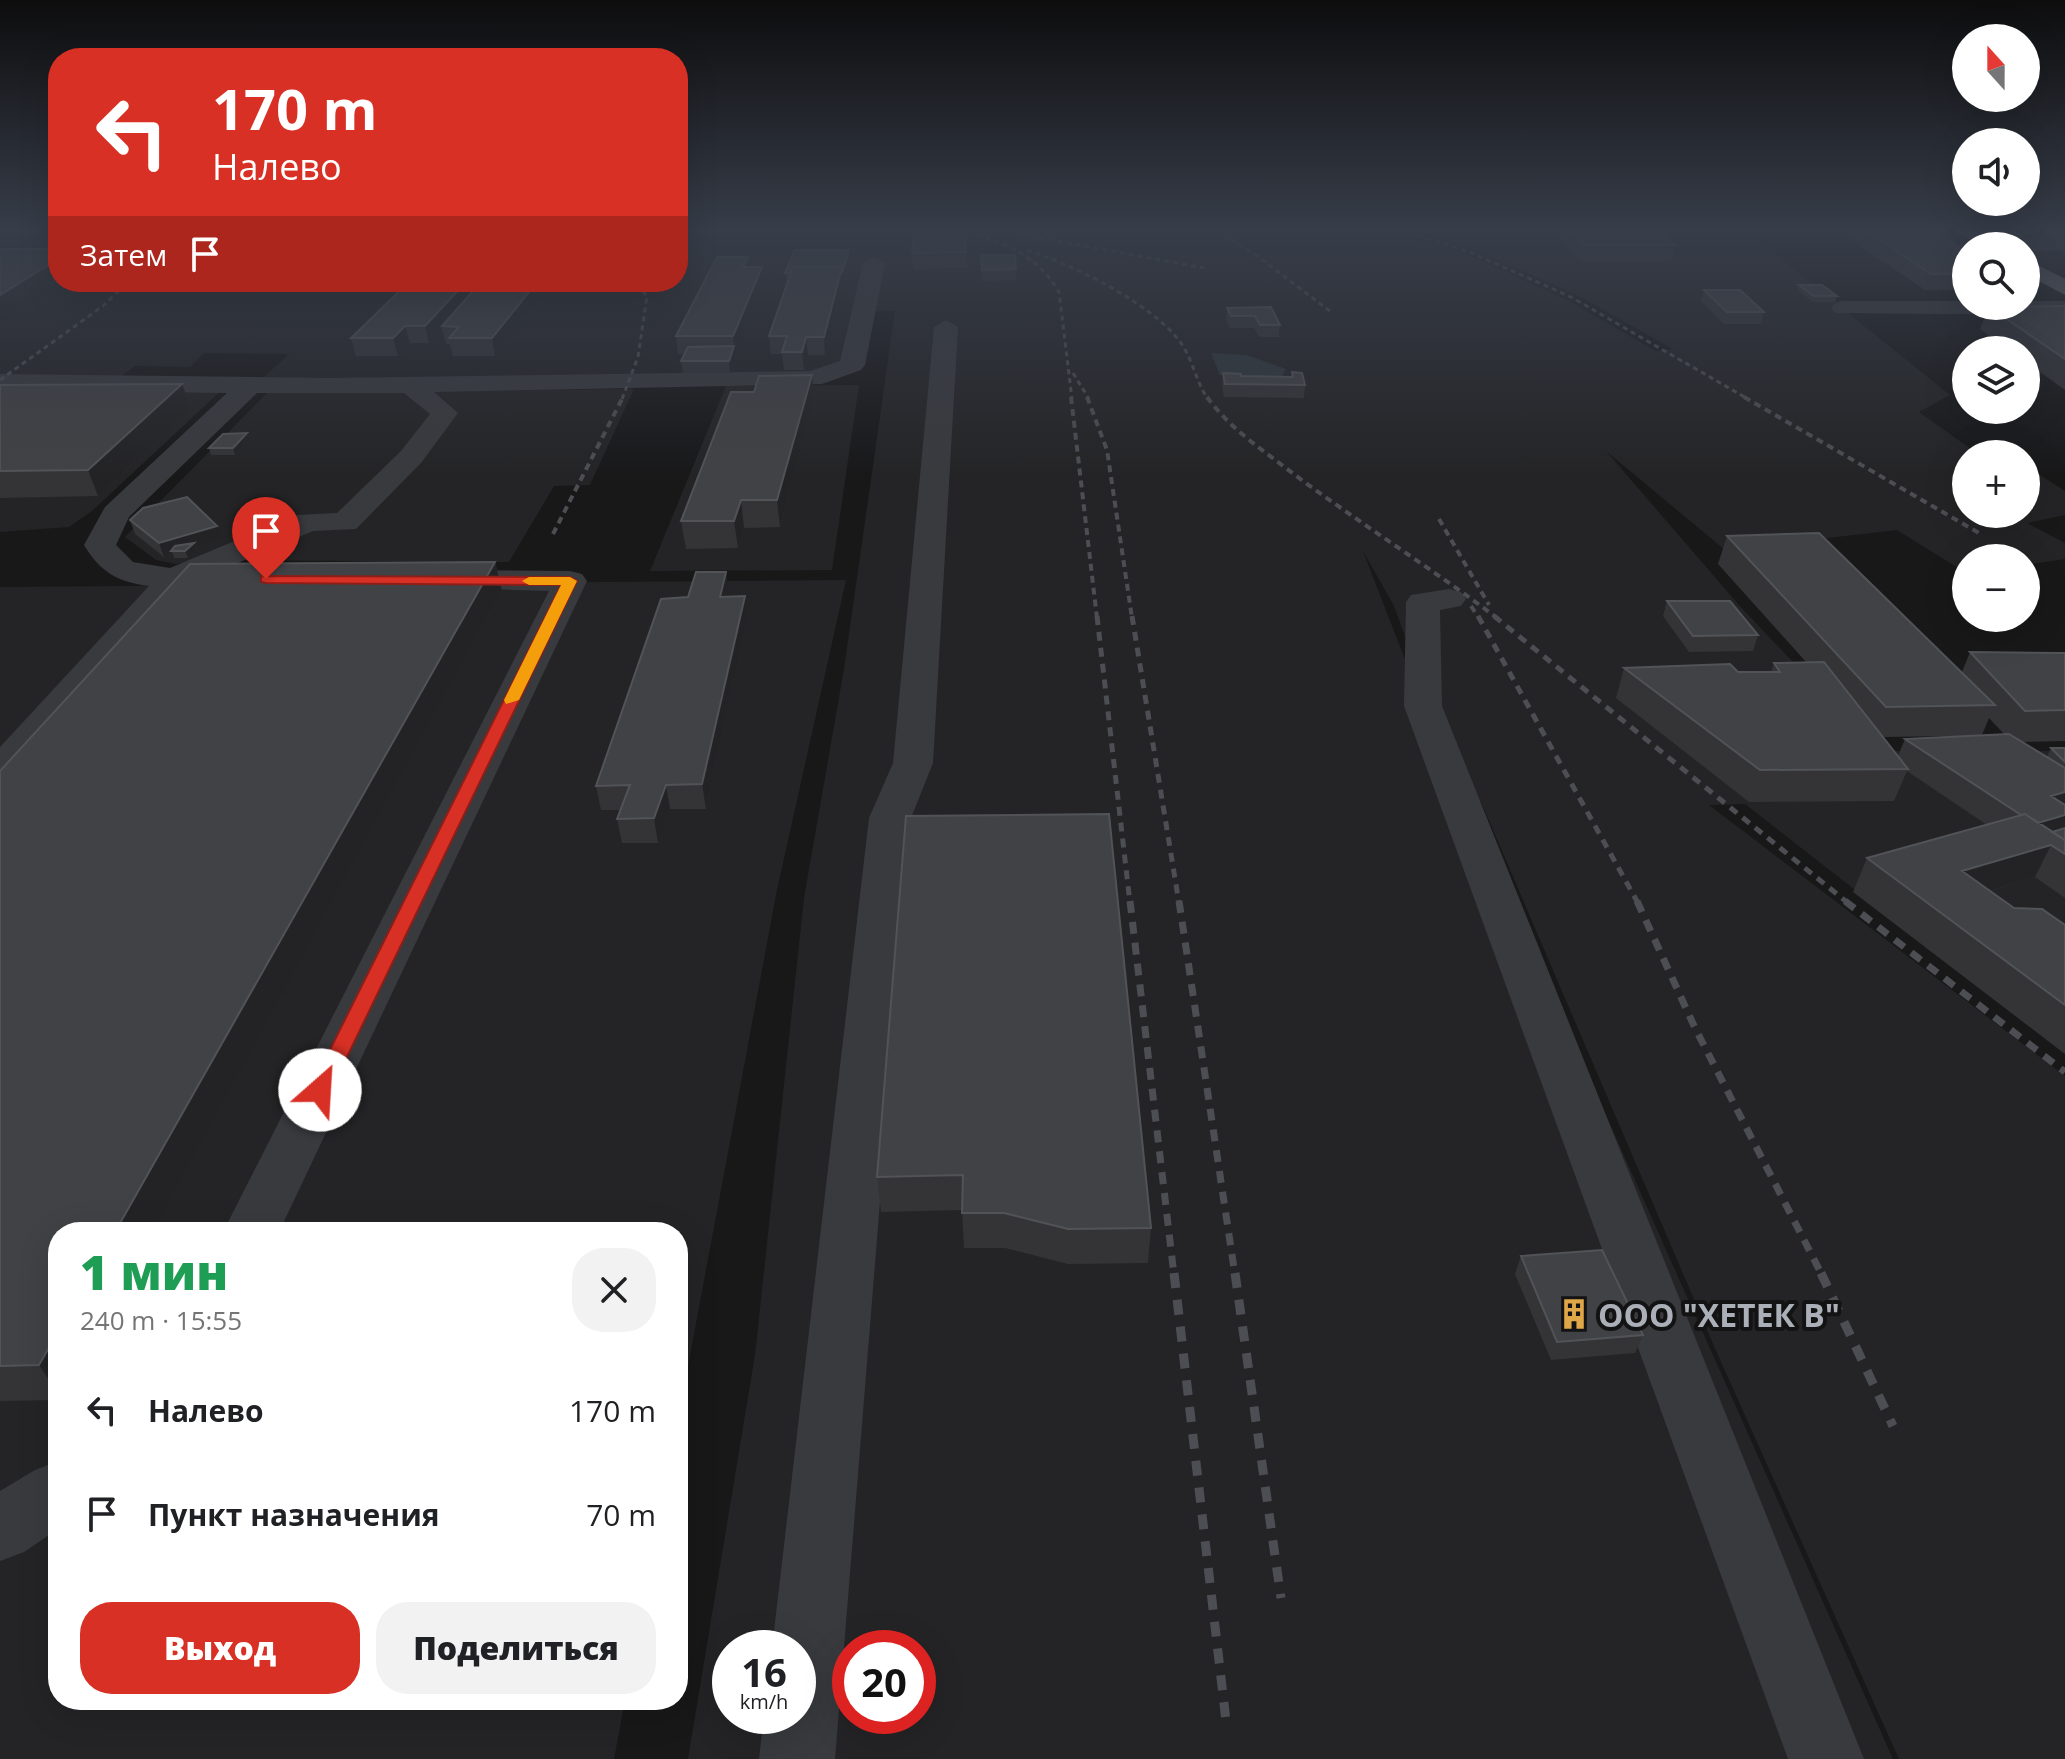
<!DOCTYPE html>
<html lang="ru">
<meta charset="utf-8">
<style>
:root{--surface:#fff;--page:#f2f2f2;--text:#202124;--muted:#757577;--accent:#d93025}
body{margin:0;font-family:"Open Sans",sans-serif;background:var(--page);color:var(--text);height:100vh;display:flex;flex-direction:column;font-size:30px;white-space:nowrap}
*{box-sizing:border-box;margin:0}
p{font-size:26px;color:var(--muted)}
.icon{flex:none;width:44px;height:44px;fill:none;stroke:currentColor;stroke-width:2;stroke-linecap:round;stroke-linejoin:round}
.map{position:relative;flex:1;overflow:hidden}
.side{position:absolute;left:48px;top:1222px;width:640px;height:488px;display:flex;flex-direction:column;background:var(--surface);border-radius:32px;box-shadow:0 8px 32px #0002}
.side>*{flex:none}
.hud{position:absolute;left:48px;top:48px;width:640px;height:244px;border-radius:32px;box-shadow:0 8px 32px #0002;background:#d93025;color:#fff;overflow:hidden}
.needle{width:52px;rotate:339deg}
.buttons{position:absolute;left:1952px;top:24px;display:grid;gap:16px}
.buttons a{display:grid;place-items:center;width:88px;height:88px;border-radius:50%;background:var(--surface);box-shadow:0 8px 32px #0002;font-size:40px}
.speed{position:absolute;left:712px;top:1630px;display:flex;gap:16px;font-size:40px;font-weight:700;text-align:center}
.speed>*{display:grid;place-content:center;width:104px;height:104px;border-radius:50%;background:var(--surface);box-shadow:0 8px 32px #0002;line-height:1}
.speed small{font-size:20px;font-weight:400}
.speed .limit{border:12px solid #d22;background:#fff;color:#111}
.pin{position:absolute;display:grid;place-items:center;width:68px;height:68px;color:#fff;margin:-82px -34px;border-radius:50% 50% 50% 0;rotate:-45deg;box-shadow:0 0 8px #0007}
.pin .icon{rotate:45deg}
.me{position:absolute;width:88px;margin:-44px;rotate:26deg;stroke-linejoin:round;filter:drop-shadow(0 0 6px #0008)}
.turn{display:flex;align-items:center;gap:28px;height:168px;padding:0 32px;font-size:36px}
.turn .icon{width:104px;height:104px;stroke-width:2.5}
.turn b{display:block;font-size:56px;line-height:68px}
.then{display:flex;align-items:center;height:76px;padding:0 32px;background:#0003;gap:16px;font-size:30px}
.round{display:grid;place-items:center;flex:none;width:84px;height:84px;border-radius:32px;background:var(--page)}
.head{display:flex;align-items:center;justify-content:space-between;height:136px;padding:0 32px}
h1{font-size:48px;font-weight:800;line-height:60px;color:#1e9e55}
.cta{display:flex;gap:16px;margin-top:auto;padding:16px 32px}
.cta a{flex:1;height:92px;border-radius:32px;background:var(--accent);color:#fff;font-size:32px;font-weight:800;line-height:92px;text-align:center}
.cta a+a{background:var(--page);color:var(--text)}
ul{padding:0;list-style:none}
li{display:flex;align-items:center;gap:24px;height:104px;padding:0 32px}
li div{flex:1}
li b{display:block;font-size:30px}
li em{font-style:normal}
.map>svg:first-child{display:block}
.built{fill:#242426;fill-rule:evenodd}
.water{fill:#2f373c}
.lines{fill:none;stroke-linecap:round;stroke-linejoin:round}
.minor{fill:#393a3e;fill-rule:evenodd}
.highway{fill:#65686e;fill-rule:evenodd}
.rail-far4{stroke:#4c4e53;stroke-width:3;stroke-dasharray:5 4;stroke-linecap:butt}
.rail-far3{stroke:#4c4e53;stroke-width:4;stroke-dasharray:7 5;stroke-linecap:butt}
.rail-far2{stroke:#4c4e53;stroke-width:5;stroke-dasharray:9 7;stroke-linecap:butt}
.rail-far1{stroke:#4c4e53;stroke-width:7;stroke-dasharray:12 9;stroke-linecap:butt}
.rail{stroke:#4c4e53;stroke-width:9;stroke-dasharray:15 12;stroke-linecap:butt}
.wall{fill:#343437;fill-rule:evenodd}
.shaded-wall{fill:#232325}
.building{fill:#414245;stroke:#515357;stroke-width:2}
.route{fill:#d93025;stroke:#8d1f18;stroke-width:2}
.slow{fill:#f59e0b}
.labels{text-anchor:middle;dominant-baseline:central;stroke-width:8;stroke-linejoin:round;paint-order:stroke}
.near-poi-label{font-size:32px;font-weight:bold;fill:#abb0b8;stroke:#131314;text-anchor:start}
</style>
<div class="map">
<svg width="2065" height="1759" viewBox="0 0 2065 1759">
<rect width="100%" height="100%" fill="#181819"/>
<!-- built -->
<path class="built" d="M0,230H58V282H678V230H1382L1464,253L1565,299L1656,351L1673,349L1581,297L1478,251L1416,230H1745L1950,395L1919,412L1971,449L1987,454H1966V514H2026V466L2065,491V515L2027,523L2065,543V559L2026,565V558H1966V573L1897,530L1725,550L1606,451L1739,605L1877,751H2065V1054L1745,804L1709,805L2065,1076V1759H1899L1717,1353L1481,802L1466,801L1893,1759H688L755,1355L804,898L844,669L895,311L851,312L841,361L806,376L286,381L264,377L289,354L204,353L190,367L135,366L120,377H0ZM1363,551L1394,606L1459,785L1423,706ZM730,1648H798V1716H730ZM850,1648H918V1716H850Z
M859,385L832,570L650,571L726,386Z
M224,388L92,511L69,527L0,532V390Z
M634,389L590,485L554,486L509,562L213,560L176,564L156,560L125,537L267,393Z
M846,580L776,895L678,1420V1232H58V1700H625L614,1759H0V587Z"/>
<!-- water -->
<path class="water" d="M1211,353L1247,355L1286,369L1280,379L1220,375Z"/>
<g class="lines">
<!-- minor -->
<path class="minor" d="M1993,239H2065V251H2026V246L1983,245Z
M874,257L885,263L865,365L861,370L822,384L434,392L458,413L421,463L356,529L313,531L186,585L14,779L0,783V747L149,586C118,582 100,572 84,545L105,507L227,393L0,390V374L330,378L810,371L840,361L863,263ZM257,393H404L430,414L401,451L337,513L297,515L170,568L133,562L116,545L129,517Z
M1843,301H1966V306H2026V301H2065V315L1835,313L1831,308L1835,303Z
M946,320L958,327L933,763L911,818L835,1759H759L764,1716H798V1648H772L869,818L893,763L934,327Z
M441,570L570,571L582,574L587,581L279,1232H223L549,591L429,587L424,580L429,573Z
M1449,589L1461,592L1466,599L1461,606L1440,610L1442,706L1864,1759H1788L1404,706L1406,602L1411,595Z
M58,1461V1529L24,1552L0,1561V1491L35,1470Z"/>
<!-- highway -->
<path class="highway" d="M1957,230H1982L2004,246H1979Z
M2026,259L2065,279V295L2026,274Z"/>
<!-- rail-far4 -->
<path class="rail-far4" d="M960,230C1001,241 1037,254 1059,292L1072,399
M996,230L1205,268
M1216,230L1256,255L1331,312
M1401,230L1472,253L1571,297L1748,399
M1027,250C1072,264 1153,304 1181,343C1193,360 1196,382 1208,399
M1073,373L1089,399
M0,380L103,306L128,282
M622,399L638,357L647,296L635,282"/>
<!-- rail-far3 -->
<path class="rail-far3" d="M1071,397L1097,618
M1087,397L1107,450L1132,618
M1207,397C1231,430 1263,450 1295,475C1361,524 1431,568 1497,618
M1744,397L1979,533
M1439,519L1489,605
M553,534L623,397
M1471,606L1479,618"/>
<!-- rail-far2 -->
<path class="rail-far2" d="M1097,616L1130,903
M1132,616L1179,903
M1478,616L1638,903
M1494,616L1848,903"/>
<!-- rail-far1 -->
<path class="rail-far1" d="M1130,901L1174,1275
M1179,901L1235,1275
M1637,901L1695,1028L1822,1275
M1845,901L2065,1072"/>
<!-- rail -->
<path class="rail" d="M1174,1273L1226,1721
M1235,1273L1281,1598
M1821,1273L1893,1426"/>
</g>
<!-- wall -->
<path class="wall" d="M966,230L967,268L913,269L912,253Z
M1560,230H1658L1675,245L1671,261H1581L1558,238Z
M1837,230H1932L1966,252V290H1925Z
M2035,230H2065V241H2055Z
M981,255H1015L1016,280L982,281Z
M850,260L843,284L825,355H808L804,370H784L782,354H771L769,336L787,284L785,273Z
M749,267L764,283L735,353L736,358L730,373H683L681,361L684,354H678L676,336Z
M409,282H553L495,356H453L450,344H446L442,329L429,343H410L398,356H356L351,338Z
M1799,285L1837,296L1835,302H1812L1798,290Z
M1704,290L1764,312L1761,324H1724L1701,301Z
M2065,306V390L2026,362V350H2009L1980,329L1989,307Z
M1271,307L1280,325L1279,337H1259L1254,328H1230L1226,320L1227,308Z
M1292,372L1305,385L1304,398L1224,397L1222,386L1223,373L1241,376L1291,377Z
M812,375L814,400L780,527L744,528L738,548L686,549L681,521L754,392Z
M182,384L191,409L98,496L0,498V385Z
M249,440L235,455H211L209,448Z
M130,520L222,540L195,548L196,551L188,558H174L173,554L164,557L135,534Z
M1727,536L1962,672L1970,652L2065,653V741L2021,742L2047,757L2051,748H2065V898L2035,877L1990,891L2014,908L2065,925V1054L1853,892L1867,858L1987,825L1907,771L1894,801L1749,802L1616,698L1624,668L1771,672L1774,663H1807L1718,564ZM1989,718L2004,734L1982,735ZM1957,736L1905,739L1898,756L1883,737Z
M495,562L502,591L154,1232H58V1400L0,1401V771Z
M726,572L728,597L748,618L706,809H670L658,843H622L617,819L620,810H601L596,786L688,597Z
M1667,601L1758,635L1753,651L1689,652L1663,616Z
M1109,814L1151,1228L1148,1263L1068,1264L1005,1248H964L962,1210L881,1212L877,1177Z
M1521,1256L1643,1335L1635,1353L1551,1360L1515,1274Z"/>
<!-- shaded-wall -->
<path class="shaded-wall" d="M849,250L850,260L843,284L825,355L824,337L842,267Z
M58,259V282H63L0,323V295Z
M762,267L764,283L735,353L736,358L730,373L729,361L734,347L733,336Z
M466,282H485L442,326V329L429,343L425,326Z
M537,282H553L495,356L492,338Z
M405,326L410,343L398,356L393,338Z
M806,337L808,355L804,370L802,352Z
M812,375L814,400L780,527L777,500Z
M182,384L191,409L98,496L88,470Z
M247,433L249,440L235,455L233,448Z
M741,500L744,528L738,548L734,521Z
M217,526L222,540L195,548L196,551L188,558L185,551H171L173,554L164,557L159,543Z
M495,562L502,591L154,1232H115Z
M726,572L729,594L723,619L720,597Z
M745,596L748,618L706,809L702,784Z
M666,785L670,809L658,843L654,818Z
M2065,792V813L2051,796Z
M2065,815V833L2045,842L2034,824Z
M2051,845L2035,877L1946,904L1962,871Z
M58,1332V1393L39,1365Z"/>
<!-- building -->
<path class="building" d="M914,230H966V252L912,253Z
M1569,230H1658L1675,245H1584Z
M1865,230H1932L1966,252V274H1931Z
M0,249H58V259L0,295Z
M795,250H849L842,273V267H793L791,273H785Z
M981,255H1015L1016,269L982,270Z
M717,257H748L743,267H762L733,336H676Z
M793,267H842L824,337H806L802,352H782L787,336H769Z
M409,282H466L425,326H405L393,338H351Z
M481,282H537L492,338H449L459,327L442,326Z
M1799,285H1822L1837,296H1814Z
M1704,290H1740L1764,312H1727Z
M2065,306V359L1989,307Z
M1271,307L1280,325H1260L1255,316H1231L1227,308Z
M734,346L729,361H681L688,347Z
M1292,372L1302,373L1305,385L1225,384L1223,373L1241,374V376L1293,377Z
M812,375L777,500H741L734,521H681L731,392H754L759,376Z
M182,384L88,470L0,471V385Z
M247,433L233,448H209L223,434Z
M187,497L217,526L159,543L130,520L143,508Z
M1819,533L1995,705L1886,707L1727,536Z
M194,543L185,551H171L175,546Z
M495,562L115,1232H58V1332L39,1365L0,1366V771L190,564Z
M696,572H726L720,597L745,596L702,784L666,785L654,818L617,819L630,785L596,786L661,599L688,597Z
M1667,601H1730L1758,635L1693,636Z
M1970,652L2065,653V710L2025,711Z
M1824,662L1908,769L1760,770L1624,668L1730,664L1738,672H1780L1774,663Z
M2009,734L2065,768V792L2051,796L2065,805V815L2038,823L2025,814L2021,815L1905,739Z
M2051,748H2065V762Z
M1109,814L1151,1228L1068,1229L1004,1213H962L963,1175L877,1177L906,816Z
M2025,814L2065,840V854L2051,845L1962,871L2014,908L2042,909L2065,925V1005L1867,858Z
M2065,828V840L2052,832Z
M1602,1250L1643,1335L1557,1342L1521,1256Z"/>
<!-- sky -->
<linearGradient id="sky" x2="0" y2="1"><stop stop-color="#0d0d0e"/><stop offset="0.48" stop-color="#373d49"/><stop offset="1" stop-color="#373d49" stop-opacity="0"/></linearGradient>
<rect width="2065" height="477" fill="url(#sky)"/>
<!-- route -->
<path class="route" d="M261,576L570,577L577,581L331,1090L320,1098L310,1090L561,585L266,583L261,582Z"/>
<!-- slow -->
<path class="slow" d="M570,577L577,581L519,700L506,704L504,700L561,585H529L522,581L529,577Z"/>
<!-- icons -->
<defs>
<symbol id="building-bare" viewBox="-9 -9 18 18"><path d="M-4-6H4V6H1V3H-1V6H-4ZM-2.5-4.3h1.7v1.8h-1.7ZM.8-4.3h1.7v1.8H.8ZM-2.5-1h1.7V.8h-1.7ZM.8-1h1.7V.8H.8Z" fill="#e0a748" stroke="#131314" stroke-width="2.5" paint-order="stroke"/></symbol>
</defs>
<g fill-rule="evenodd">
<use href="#building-bare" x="1552" y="1292" width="44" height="44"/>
</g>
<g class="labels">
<!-- near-poi labels -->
<g class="near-poi-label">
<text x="1598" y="1314">ООО "ХЕТЕК В"</text>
</g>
</g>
</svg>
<div class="buttons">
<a><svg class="needle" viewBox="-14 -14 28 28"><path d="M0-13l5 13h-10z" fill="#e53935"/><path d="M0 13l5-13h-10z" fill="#757577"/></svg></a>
<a><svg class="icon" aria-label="sound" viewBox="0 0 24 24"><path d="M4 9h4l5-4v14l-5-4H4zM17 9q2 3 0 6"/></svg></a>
<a><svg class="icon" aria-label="search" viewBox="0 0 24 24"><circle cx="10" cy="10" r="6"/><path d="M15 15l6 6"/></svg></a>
<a><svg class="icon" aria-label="layers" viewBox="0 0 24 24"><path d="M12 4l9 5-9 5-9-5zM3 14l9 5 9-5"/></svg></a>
<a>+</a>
<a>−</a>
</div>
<div class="speed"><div>16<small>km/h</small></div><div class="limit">20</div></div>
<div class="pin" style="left:266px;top:579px;background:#d93025"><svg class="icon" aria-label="arrive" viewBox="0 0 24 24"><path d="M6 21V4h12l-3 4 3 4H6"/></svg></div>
<svg class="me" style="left:320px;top:1090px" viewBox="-20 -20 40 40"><circle r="19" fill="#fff"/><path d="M0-13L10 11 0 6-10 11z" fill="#d93025"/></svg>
<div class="hud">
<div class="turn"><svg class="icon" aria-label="left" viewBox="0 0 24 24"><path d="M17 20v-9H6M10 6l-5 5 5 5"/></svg><div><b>170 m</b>Налево</div></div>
<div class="then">Затем<svg class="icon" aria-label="arrive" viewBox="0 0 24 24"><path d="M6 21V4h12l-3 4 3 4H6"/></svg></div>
</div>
<section class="side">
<div class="head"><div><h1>1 мин</h1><p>240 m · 15:55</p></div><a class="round"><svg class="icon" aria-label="close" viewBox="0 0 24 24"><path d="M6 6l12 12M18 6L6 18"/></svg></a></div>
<ul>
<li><svg class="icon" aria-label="left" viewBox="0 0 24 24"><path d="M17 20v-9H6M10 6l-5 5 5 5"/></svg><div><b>Налево</b></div><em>170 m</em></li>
<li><svg class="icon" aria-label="arrive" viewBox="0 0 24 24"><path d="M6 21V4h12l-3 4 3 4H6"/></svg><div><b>Пункт назначения</b></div><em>70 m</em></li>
</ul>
<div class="cta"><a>Выход</a><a>Поделиться</a></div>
</section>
</div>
